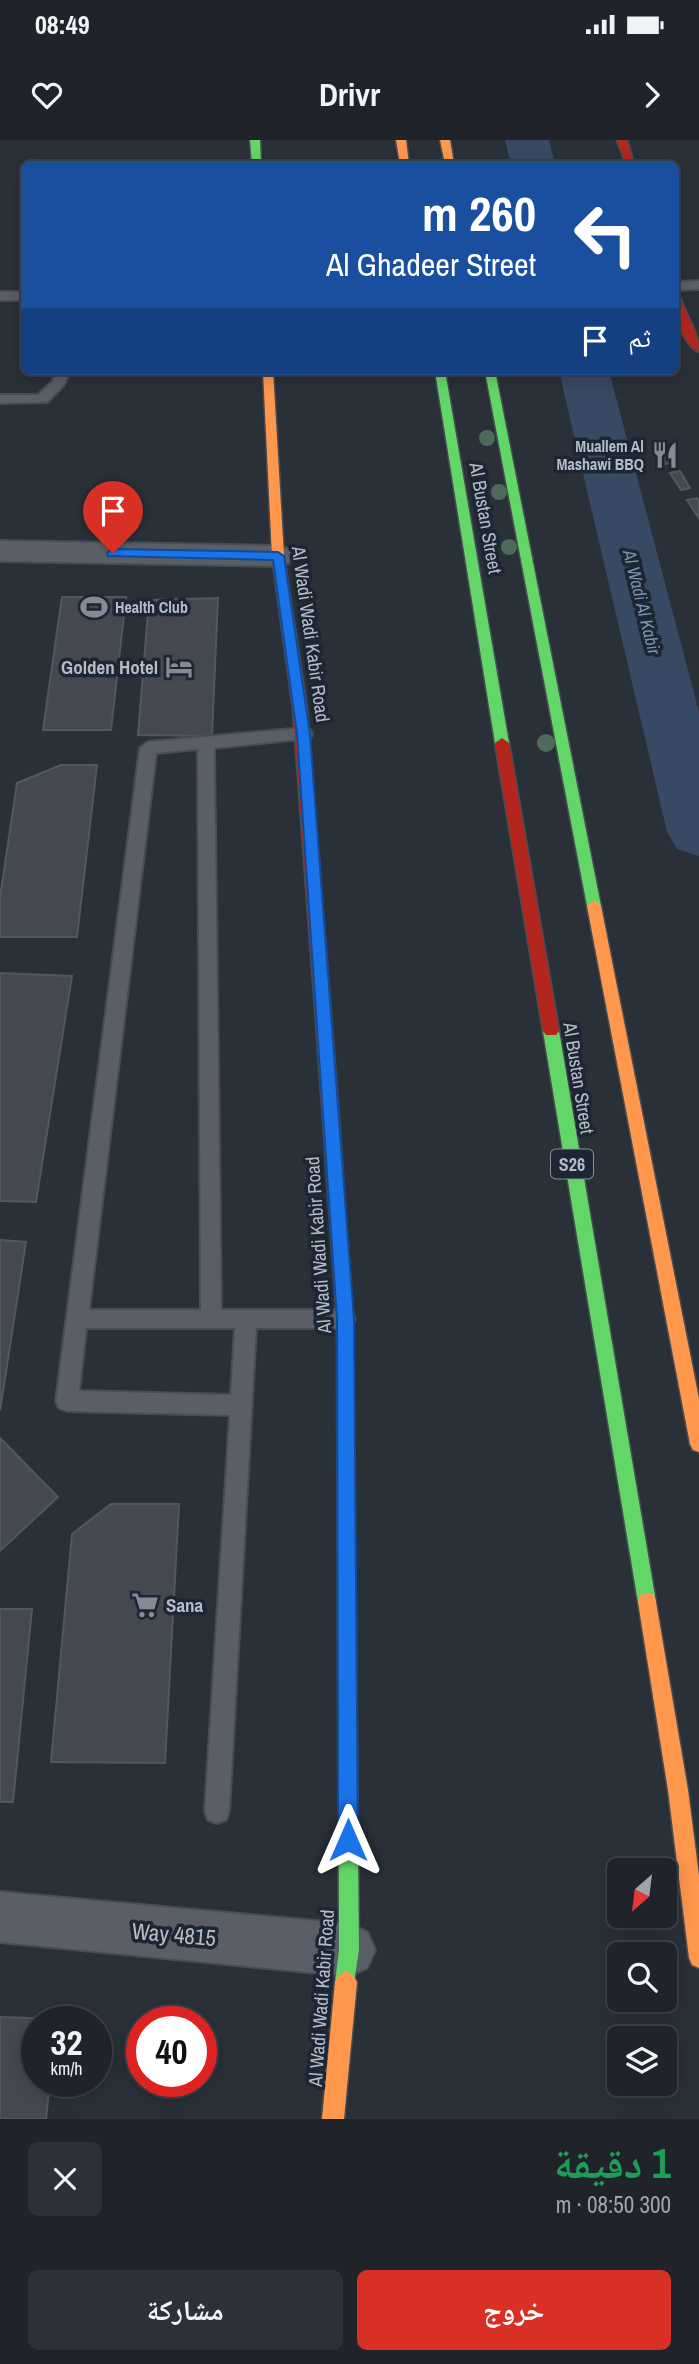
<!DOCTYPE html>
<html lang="ar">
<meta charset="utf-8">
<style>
:root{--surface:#20242a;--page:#2d3036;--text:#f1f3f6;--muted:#a2a4a8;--line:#3d4147;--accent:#d93025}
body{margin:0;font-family:"Archivo Narrow","Noto Naskh Arabic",sans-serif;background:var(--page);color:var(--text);direction:rtl;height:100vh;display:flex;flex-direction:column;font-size:26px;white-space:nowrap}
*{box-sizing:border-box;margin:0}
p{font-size:23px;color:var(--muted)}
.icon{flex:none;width:38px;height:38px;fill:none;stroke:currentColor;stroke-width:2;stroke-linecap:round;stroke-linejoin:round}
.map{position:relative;height:1979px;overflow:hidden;direction:ltr}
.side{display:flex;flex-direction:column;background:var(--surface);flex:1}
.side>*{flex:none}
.guide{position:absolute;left:21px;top:21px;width:658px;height:214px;border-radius:10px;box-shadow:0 4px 18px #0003,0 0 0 2px var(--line);direction:rtl;background:#1a4fa0;color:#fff;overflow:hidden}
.needle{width:46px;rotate:208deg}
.buttons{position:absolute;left:607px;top:1718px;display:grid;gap:14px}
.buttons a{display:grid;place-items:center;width:70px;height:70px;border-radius:10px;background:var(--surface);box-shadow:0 4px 18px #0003,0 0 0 2px var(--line);font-size:35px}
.speed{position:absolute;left:21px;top:1866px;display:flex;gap:14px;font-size:35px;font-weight:700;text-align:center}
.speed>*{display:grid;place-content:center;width:91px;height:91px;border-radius:50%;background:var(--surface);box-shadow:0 4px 18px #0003,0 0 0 2px var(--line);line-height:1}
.speed small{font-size:18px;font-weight:400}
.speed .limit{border:10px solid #d22;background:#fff;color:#111}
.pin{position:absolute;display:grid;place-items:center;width:60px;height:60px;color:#fff;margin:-72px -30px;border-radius:50% 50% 50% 0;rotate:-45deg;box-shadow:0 0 7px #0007}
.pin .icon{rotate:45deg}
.me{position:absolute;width:77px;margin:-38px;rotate:0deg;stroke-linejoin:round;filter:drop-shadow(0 0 5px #0008)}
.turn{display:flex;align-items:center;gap:24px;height:147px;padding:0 28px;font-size:32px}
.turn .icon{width:91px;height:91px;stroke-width:2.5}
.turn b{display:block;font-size:49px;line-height:60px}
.then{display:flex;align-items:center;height:66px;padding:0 28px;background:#0003;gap:14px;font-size:26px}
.round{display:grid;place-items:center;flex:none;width:74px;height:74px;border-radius:10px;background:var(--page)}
.headline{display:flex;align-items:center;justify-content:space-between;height:119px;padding:0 28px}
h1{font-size:42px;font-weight:700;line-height:52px;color:#1e9e55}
.button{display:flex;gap:14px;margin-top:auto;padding:14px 28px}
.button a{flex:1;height:80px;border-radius:10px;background:var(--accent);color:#fff;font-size:28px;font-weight:700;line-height:80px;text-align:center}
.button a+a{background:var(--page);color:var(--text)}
.status{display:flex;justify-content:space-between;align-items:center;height:49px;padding:0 35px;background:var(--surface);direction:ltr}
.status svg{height:19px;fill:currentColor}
header{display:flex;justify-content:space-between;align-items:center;height:91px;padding:0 28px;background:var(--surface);font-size:32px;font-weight:700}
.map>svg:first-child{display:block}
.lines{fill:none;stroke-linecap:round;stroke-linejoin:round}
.river{fill:#384963;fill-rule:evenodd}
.building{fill:#444950;stroke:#52575f;stroke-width:2}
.lane-casing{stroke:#484c53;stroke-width:4}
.street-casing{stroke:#484c53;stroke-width:4}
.fast-casing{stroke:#484c53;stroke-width:3}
.slow-casing{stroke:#484c53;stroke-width:3}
.jam-casing{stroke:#484c53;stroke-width:3}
.lane{fill:#5a5e66;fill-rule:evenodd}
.street{fill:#5a5e66;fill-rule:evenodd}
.fast{fill:#63d668;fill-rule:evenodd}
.slow{fill:#ff974d;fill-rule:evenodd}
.jam{fill:#b3261e;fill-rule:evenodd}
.tree{fill:#4e6a5a}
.route{fill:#1a73e8;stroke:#114b97;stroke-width:2}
.labels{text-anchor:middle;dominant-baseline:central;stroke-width:7;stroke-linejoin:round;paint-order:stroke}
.far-poi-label{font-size:16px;font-weight:bold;fill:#b4bcc9;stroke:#1d2633;text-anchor:end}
.far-water-label{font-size:18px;font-style:italic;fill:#7c92b1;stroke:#1d2633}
.shield{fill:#1d2633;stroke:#878f9c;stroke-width:2}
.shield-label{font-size:18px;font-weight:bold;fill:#b4bcc9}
.street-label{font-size:19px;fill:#b4bcc9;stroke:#1d2633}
.poi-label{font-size:19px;font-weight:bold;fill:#b4bcc9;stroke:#1d2633;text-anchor:end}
.near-street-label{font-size:23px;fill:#b4bcc9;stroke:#1d2633}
</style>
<div class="status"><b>08:49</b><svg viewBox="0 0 49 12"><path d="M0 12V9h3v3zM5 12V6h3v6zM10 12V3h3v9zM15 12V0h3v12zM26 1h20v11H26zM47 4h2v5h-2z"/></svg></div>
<header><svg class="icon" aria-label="forward" viewBox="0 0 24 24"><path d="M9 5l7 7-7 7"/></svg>Drivr<svg class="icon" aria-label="heart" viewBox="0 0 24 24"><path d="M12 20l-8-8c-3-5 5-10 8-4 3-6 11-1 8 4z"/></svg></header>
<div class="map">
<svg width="699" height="1979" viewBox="0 0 699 1979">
<rect width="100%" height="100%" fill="#2a3038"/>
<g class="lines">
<!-- river -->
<path class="river" d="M505,0H549L555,24H511Z
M559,231H609L699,572V716L677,709L667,692Z"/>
</g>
<!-- building -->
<path class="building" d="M665,307L675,322L665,324L655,308Z
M680,331L690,348L681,350L670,333Z
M697,358L699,361L698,377L687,360Z
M62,457H126L111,590H43Z
M218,458L212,596L138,595L149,460Z
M61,625H97L77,797H0V757L17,643Z
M0,833L72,836L36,1062L0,1061Z
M0,1100L26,1102L0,1271Z
M0,1298L58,1357L0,1411Z
M111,1364H179L165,1623L51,1622L72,1394Z
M0,1469H32L13,1662H0Z
M0,1877L57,1879V1881H37V1941H50L46,1979H0Z"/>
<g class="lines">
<defs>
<path id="lane" d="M699,141V149L676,150V142Z
M0,152H24V160H0Z
M56,231H70L64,245L47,262L0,263V255H38L53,241Z
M304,588L310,590L312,594L310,598L214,608L221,1170H345L352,1172L355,1179L352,1186L345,1188H256L229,1671L226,1680L217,1683L208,1680L205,1671L230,1275L67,1271L59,1268L56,1261L140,608L148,602ZM198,609L201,1170H89L156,613ZM86,1188H235L231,1255L79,1251Z"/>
<path id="street" d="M0,401L278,406L288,409L293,416L288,423L278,426L0,421Z
M0,1752L349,1784L367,1792L375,1810L367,1828L349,1836L0,1802Z"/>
<path id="fast" d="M250,0H260L261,24H252Z
M435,231H445L509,603L502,608L495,603Z
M485,231H495L601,766L594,772L587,766Z
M551,885L556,887L559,891L656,1462L654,1469L647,1471L640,1469L638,1462L543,891L546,887Z
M347,1485L354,1487L356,1494L359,1810L353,1849L346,1853L339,1849L335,1842L339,1810L338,1494L340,1487Z"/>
<path id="slow" d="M396,0H406L409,24H400Z
M440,0H450L454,24H445Z
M263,231H273L284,416L307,569L300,574L293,569L272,416Z
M594,760L601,766L699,1259V1312L693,1310L690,1304L587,766Z
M329,945L334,946L337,951L353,1179L356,1494L354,1501L347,1503L340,1501L338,1494L337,1179L321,951L324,946Z
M647,1453L654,1455L656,1462L688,1650L699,1736V1828L692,1825L689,1818L668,1650L638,1462L640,1455Z
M346,1831L353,1835L357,1842L344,1979H322L335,1842L339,1835Z"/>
<path id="jam" d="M617,0H627L634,24H626Z
M676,156L681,159C687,177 699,194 699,212C682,204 674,173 676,156Z
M300,564L307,569L337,951L334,956H324L321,951L293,569Z
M502,598L509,603L559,891L556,895H546L543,891L495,603Z"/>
</defs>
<!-- lane casing -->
<use href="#lane" class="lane-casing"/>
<!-- street casing -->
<use href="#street" class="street-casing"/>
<!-- fast casing -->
<use href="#fast" class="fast-casing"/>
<!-- slow casing -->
<use href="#slow" class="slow-casing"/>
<!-- jam casing -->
<use href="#jam" class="jam-casing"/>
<!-- lane -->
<use href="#lane" class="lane"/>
<!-- street -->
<use href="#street" class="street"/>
<!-- fast -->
<use href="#fast" class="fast"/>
<!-- slow -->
<use href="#slow" class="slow"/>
<!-- jam -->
<use href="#jam" class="jam"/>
</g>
<!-- trees -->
<g class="tree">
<circle cx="487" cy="298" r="8"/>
<circle cx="499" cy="352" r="8"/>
<circle cx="509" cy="407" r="8"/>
<circle cx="546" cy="603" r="9"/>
</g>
<!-- route -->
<path class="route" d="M113,409L278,412L284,416L310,594L354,1179L358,1700L355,1707L348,1710L341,1707L338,1700L337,1179L297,594L273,420L108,416L107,413Z"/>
<!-- icons -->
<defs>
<symbol id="restaurant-bare" viewBox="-9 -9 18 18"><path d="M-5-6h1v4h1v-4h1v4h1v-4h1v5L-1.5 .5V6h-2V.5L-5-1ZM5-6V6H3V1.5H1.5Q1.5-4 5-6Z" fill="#848b96" stroke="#1d2633" stroke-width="2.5" paint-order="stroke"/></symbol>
<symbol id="stadium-bare" viewBox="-9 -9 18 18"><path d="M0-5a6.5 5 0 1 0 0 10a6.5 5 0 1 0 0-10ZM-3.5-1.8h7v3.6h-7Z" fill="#848b96" stroke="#1d2633" stroke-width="2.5" paint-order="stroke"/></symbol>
<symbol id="hotel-bare" viewBox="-9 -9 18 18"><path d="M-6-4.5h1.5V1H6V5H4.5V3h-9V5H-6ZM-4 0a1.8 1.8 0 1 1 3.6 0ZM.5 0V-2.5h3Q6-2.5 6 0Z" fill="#848b96" stroke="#1d2633" stroke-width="2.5" paint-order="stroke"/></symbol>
<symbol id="supermarket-bare" viewBox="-9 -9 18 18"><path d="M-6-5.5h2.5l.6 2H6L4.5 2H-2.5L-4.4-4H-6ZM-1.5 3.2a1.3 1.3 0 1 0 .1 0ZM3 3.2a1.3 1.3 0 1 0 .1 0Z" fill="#848b96" stroke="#1d2633" stroke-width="2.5" paint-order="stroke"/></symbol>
</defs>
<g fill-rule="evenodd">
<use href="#restaurant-bare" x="646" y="296" width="38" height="38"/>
<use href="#stadium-bare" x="75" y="448" width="38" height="38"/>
<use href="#hotel-bare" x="160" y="508" width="38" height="38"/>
<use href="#supermarket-bare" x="126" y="1446" width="38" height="38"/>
</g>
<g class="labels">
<!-- far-poi labels -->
<g class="far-poi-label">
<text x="644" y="306">Muallem Al<tspan x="644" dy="18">Mashawi BBQ</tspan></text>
<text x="115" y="467" text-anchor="start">Health Club</text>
</g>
<!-- far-water labels -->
<g class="far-water-label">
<text transform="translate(642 462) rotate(76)">Al Wadi Al Kabir</text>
</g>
<!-- shield labels -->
<rect class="shield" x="551" y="1009.5" width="42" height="29" rx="5"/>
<g class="shield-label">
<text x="572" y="1024">S26</text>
</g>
<!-- street labels -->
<g class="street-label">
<text transform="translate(486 378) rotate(80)">Al Bustan Street</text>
<text transform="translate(311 494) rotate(82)">Al Wadi Wadi Kabir Road</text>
<text transform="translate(579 938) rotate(81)">Al Bustan Street</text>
<text transform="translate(318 1105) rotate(-94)">Al Wadi Wadi Kabir Road</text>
<text transform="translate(321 1858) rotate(-86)">Al Wadi Wadi Kabir Road</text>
</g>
<!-- poi labels -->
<g class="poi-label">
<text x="158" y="527">Golden Hotel</text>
<text x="166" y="1465" text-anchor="start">Sana</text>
</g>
<!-- near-street labels -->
<g class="near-street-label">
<text transform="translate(174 1794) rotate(5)">Way 4815</text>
</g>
</g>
</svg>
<div class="buttons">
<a><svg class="needle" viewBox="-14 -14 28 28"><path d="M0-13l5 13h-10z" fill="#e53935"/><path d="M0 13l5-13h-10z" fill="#a2a4a8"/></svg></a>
<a><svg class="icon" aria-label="search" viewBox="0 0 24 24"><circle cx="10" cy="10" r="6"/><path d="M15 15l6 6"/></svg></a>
<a><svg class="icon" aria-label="layers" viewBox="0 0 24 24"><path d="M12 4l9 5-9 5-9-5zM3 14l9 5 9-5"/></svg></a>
</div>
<div class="speed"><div>32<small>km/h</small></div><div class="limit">40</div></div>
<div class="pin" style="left:113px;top:413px;background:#d93025"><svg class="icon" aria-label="arrive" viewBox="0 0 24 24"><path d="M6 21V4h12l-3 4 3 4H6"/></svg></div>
<svg class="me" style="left:348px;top:1700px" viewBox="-20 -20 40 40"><path d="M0-17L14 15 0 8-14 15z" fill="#1a73e8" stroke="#fff" stroke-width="4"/></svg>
<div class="guide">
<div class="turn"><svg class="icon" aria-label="left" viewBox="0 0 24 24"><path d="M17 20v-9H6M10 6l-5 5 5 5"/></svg><div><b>260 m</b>Al Ghadeer Street</div></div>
<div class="then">ثم<svg class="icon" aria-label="arrive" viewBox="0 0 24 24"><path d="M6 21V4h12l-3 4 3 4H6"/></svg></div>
</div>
</div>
<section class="side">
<div class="headline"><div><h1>1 دقيقة</h1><p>300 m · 08:50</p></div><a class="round"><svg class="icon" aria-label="close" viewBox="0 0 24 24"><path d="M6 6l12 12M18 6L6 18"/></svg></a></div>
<div class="button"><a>خروج</a><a>مشاركة</a></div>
</section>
